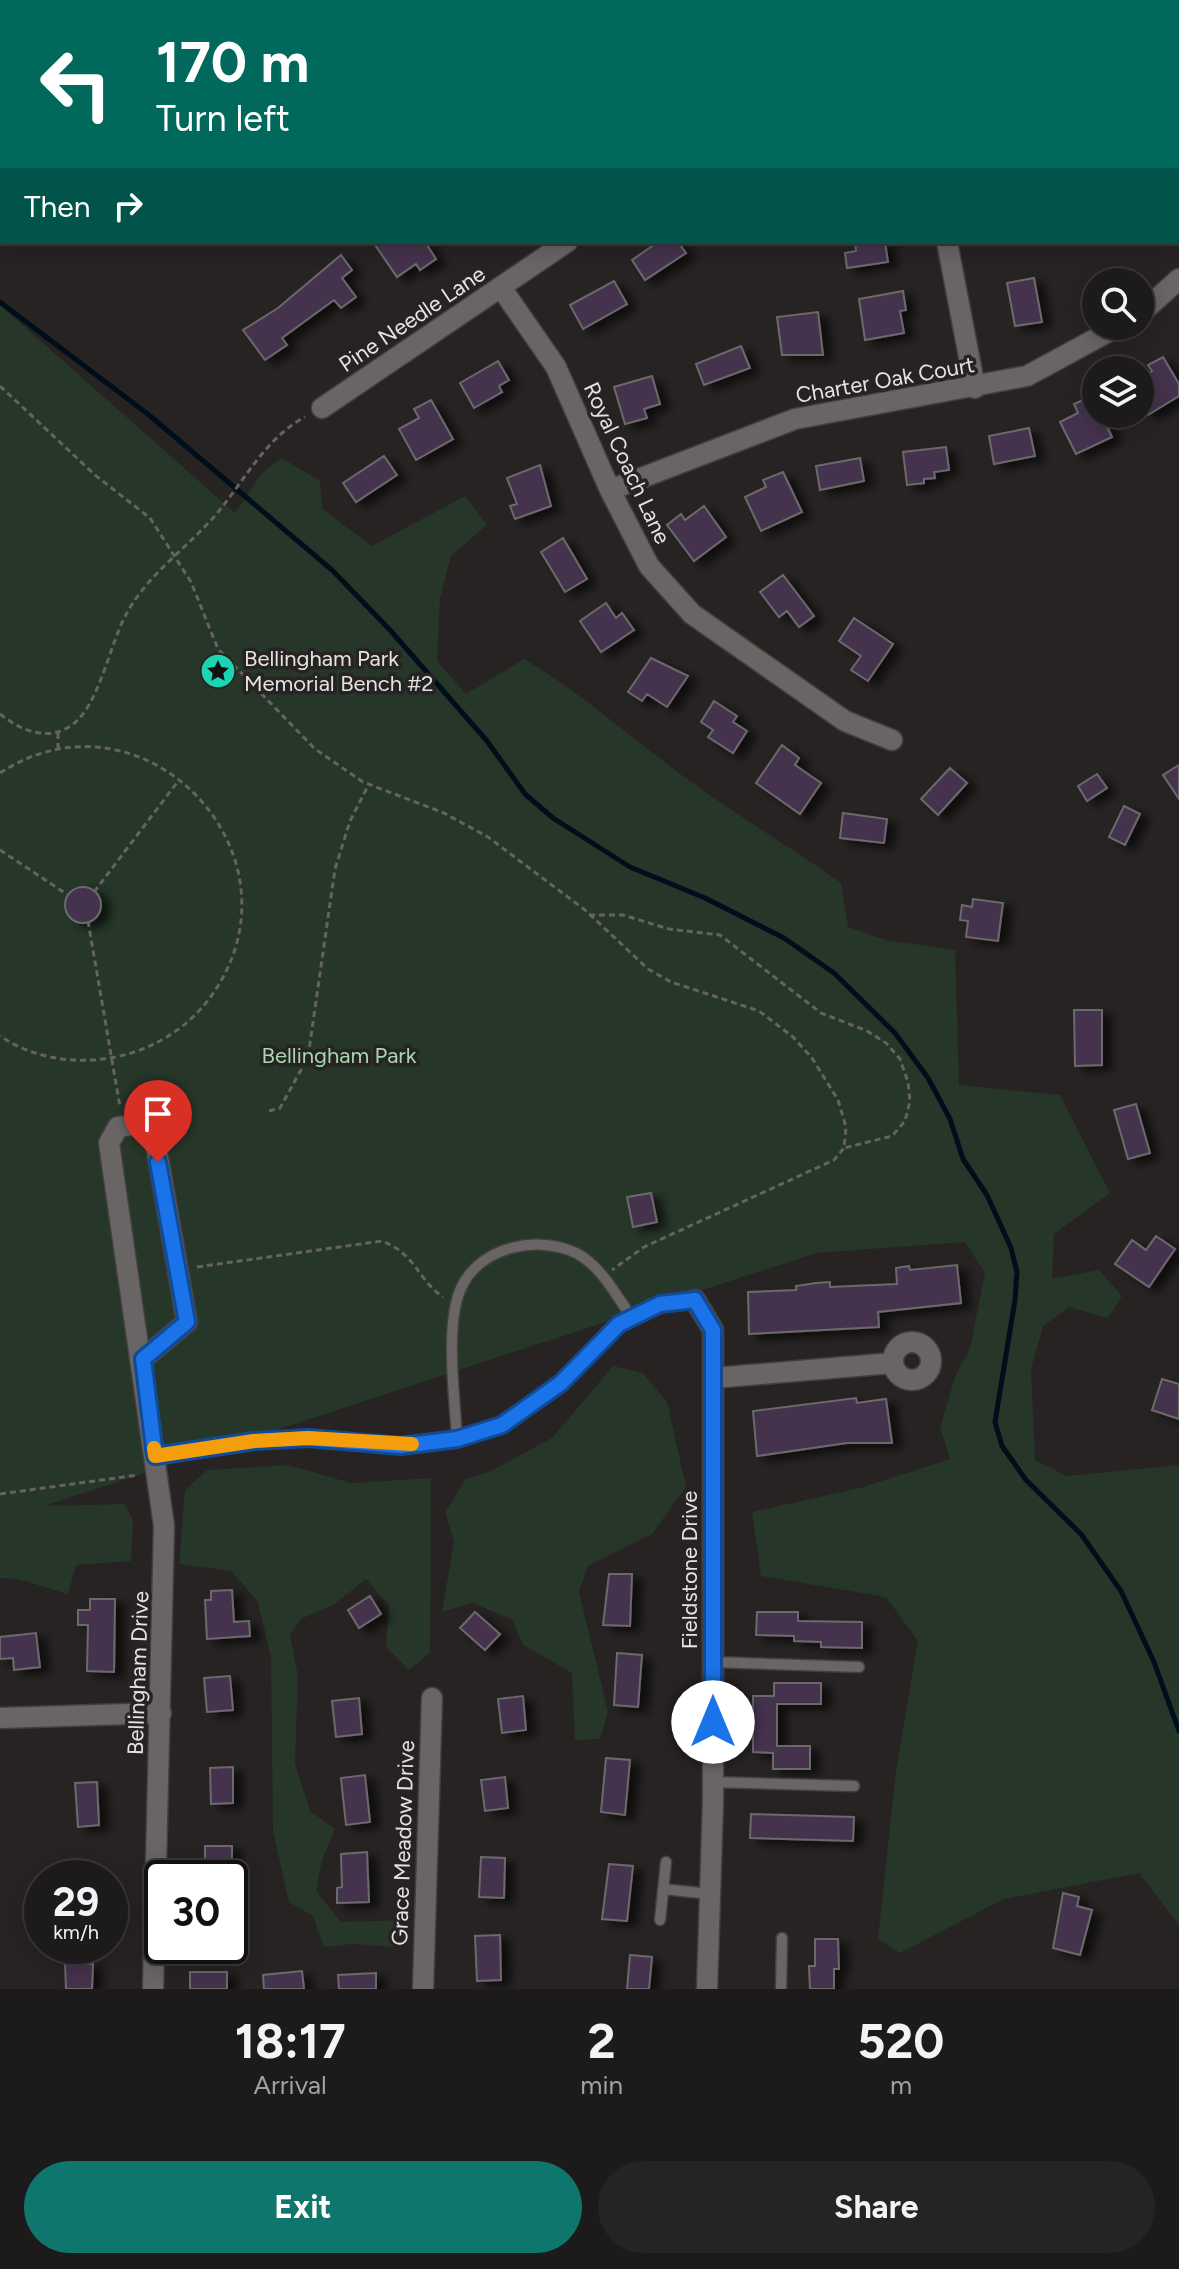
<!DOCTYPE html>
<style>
:root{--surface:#1c1a1a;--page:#252323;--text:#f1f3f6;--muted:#a0a1a2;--line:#3a3839;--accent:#0f766e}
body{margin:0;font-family:Figtree,sans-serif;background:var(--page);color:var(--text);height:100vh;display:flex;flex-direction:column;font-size:30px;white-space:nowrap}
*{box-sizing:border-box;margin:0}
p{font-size:26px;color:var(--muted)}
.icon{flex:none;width:44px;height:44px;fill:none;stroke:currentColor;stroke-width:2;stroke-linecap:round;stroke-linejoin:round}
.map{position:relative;height:1989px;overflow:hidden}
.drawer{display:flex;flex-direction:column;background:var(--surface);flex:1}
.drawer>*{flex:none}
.banner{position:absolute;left:0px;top:0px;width:1180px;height:244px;box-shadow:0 4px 20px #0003,0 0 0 2px var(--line);background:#00695c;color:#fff;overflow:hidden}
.tools{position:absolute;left:1082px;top:268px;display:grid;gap:16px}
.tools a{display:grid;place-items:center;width:72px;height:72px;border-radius:50%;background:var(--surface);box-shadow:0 4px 20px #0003,0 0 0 2px var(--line);font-size:40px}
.speed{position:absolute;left:24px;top:1860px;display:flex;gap:16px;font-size:40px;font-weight:700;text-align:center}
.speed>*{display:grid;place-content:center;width:104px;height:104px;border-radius:50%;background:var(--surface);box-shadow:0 4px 20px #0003,0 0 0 2px var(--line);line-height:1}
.speed small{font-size:20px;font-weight:400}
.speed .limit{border:4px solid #111;border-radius:12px;background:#fff;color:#111}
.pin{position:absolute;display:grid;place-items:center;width:68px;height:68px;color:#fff;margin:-82px -34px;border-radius:50% 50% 50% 0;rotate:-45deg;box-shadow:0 0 8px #0007}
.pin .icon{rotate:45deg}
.me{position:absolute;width:88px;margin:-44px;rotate:0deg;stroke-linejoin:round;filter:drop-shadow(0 0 6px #0008)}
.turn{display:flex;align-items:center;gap:28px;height:168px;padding:0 24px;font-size:36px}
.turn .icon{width:104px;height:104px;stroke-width:2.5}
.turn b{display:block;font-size:56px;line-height:68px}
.then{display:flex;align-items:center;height:76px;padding:0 24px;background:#0003;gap:16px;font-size:30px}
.eta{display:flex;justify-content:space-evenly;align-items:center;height:136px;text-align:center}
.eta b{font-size:48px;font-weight:700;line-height:56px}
.action{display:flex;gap:16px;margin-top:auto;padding:16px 24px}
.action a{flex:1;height:92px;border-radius:48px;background:var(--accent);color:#fff;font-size:32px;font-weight:700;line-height:92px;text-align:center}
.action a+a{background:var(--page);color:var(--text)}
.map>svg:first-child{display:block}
.green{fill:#263629}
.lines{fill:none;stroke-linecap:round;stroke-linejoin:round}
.stream{stroke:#000e1c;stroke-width:5}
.building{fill:#45334d;stroke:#6b696c;stroke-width:2;filter:url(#shadow)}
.service-casing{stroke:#42403f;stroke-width:13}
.minor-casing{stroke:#42403f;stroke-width:23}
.path{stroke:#656261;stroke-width:3;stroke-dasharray:6 4;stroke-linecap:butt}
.service{stroke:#686564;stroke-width:10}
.minor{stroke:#686564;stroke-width:20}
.route-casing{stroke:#114b97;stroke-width:20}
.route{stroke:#1a73e8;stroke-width:14}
.slow{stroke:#f59e0b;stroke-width:14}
.labels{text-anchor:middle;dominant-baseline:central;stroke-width:7;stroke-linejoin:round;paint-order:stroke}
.street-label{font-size:22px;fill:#e5e3e2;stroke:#262322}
.poi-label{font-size:22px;fill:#e5e3e2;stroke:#262322;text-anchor:start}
.park-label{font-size:22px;fill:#a5d8ad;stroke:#262322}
</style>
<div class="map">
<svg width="1179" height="1989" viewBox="0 0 1179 1989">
<defs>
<filter id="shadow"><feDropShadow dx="9" dy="5" stdDeviation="4" flood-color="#0009"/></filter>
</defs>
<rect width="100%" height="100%" fill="#262322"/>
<!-- green -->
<path class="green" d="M0,305L235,513L262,473L282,458L320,481L322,509L372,546L465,496L487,525L451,556L440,599L437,661L466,694L524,659C580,692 630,737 683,776C734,814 789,846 841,883L848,927L886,940L955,950L959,1085L1060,1095L1110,1193L1054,1234L1052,1279L1099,1270L1122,1296L1108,1318L1069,1307L1043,1326L1031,1369L1035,1460L1067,1476L1179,1465V1925L1139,1873L1004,1899L900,1953L878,1939L896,1770L918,1641L886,1597L761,1576L752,1512L860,1488L950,1459L940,1427L955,1377L970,1348L985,1273L965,1242L816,1253L44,1506L124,1504L133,1520L131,1561L76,1565L68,1594L18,1579L0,1578Z
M613,1366L643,1373L667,1402L686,1487L652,1534L588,1566L579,1592L608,1712L600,1739L575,1740L572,1673L523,1645L513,1620L473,1603L442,1612L454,1542L445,1512L466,1479L489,1472L552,1438Z
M288,1465L351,1483L431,1478L430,1653L409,1670L386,1647L389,1606L366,1579L333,1605L301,1619L290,1635L298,1676L295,1763L310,1811L335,1829L322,1860L316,1891L341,1922L404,1920L394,1947L353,1944L324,1947L313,1916L289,1902L273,1832L271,1657L257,1600L231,1571L179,1564L185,1490L207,1470Z"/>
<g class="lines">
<!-- stream -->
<path class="stream" d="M0,158H2
M0,302L149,415L332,570L390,630L487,741L525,794L553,818L630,867L705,898L784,938L834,973L895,1033L928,1078L950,1119L963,1159L987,1195L1011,1248L1017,1272L1015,1300L995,1422L1002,1446L1026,1480L1081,1534L1121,1591L1154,1662L1179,1731"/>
</g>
<!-- building -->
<path class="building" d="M373,242H425L436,259L420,270L416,264L397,277Z
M658,242H678L686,253L645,280L632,260Z
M855,242H885L888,262L847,268L845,253L856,251Z
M341,255L352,270L342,278L356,297L341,308L334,300L282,338L287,345L265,360L243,330L278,308Z
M1034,278L1042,322L1015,326L1007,283Z
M614,281L627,304L583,329L570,305Z
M903,291L906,310L900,311L904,333L865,340L859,299Z
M818,312L823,355H782L777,317Z
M741,346L750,368L704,385L696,364Z
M1163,357L1179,384V396L1148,415L1140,402V378L1152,371L1148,365Z
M498,361L509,380L499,386L502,392L474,408L460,383Z
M652,376L660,404L644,409L647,418L625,424L614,387Z
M1092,396L1096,414H1101L1112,437L1076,454L1060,422L1078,413L1074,404Z
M431,400L453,439L416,460L399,429L419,418L414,409Z
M1029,428L1035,456L994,464L989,436Z
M946,447L949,470L934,472L935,478L924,479V483L907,485L903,452Z
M384,456L397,475L356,502L343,483Z
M860,458L864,481L820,490L816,466Z
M540,465L551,506L515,519L510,506L517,504L507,478Z
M783,472L802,512L761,531L745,497L766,487L763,480Z
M704,506L726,537L694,561L667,525L681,514L685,520Z
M563,538L587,579L565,592L541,552Z
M783,575L814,616L799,627L787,611L779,617L760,592Z
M606,603L616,618L622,613L634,630L601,652L580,621Z
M854,618L893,644L868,681L851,670L861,656L839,641Z
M651,658L688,676L667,707L647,694L642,701L628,692Z
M714,701L737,716L733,722L747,731L733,753L708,737L713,730L701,722Z
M782,745L799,758L795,765L821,783L800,814L756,783Z
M1179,765V799L1163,775Z
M950,768L967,783L938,815L921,799Z
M1097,774L1107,788L1087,801L1078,786Z
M1124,806L1140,814L1125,845L1109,837Z
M843,813L887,819L884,843L840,838Z
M65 905a18 18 0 1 1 36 0a18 18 0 1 1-36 0Z
M973,899L1003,903L998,941L966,937L968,921L960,920L962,905L972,907Z
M1074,1010H1102V1065L1075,1066Z
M1136,1104L1150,1153L1128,1159L1114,1110Z
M651,1193L657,1222L633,1227L627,1197Z
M1156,1236L1175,1249L1149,1287L1115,1264L1132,1240L1146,1250Z
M957,1265L961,1303L878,1312L879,1327L749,1334L748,1292L796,1290V1286L816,1283L830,1282V1287L897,1284L896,1268L909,1266L910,1270Z
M1162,1379L1179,1384V1419L1152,1410Z
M856,1398L857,1403L886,1399L892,1443H847L757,1456L753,1411Z
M609,1574H632L630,1626L603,1625Z
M232,1590L234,1622L249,1621L250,1636L207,1639L205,1600H211V1591Z
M370,1596L381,1614L359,1628L348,1610Z
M90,1599H115L114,1672L87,1671L88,1625H78V1610H90Z
M475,1612L500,1634L485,1650L460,1628Z
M757,1612H798V1621L862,1622V1648L821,1647V1642L794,1641V1636L756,1635Z
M36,1633L40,1667L14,1670L13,1658L0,1659V1637Z
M617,1653L642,1655L638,1707L614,1705Z
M230,1676L233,1710L207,1712L204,1678Z
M774,1683H821V1704H777V1746H810V1769H773V1753L753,1752V1696H774Z
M523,1696L526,1730L502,1733L498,1699Z
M359,1698L362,1734L336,1737L332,1701Z
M606,1758L630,1760L625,1815L601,1812Z
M233,1767V1803L211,1804L210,1768Z
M365,1775L370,1822L346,1825L341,1778Z
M505,1777L508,1808L485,1811L481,1780Z
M97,1782L99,1825L78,1827L75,1783Z
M751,1814L854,1817L853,1841L750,1838Z
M205,1846H232V1878H205Z
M367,1852L369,1902L337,1903V1888L342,1887L341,1854Z
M481,1857L505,1858L504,1898L479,1897Z
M609,1864L633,1866L627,1921L602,1919Z
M1063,1893L1079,1897L1077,1906L1092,1910L1080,1955L1053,1948Z
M500,1935L501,1980L477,1981L475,1936Z
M815,1939H838L839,1969H834V1989H810L809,1966H815Z
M630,1955L652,1957L649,1989H627Z
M65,1963L93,1964L92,1989H66Z
M302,1971L304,1989H264L263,1975Z
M190,1972H227V1989H190Z
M376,1973V1989H339L338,1975Z"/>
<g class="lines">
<defs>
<path id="service" d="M457,1439C455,1398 444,1322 462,1286C482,1246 538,1235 576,1253C601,1266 616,1295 632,1318
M155,1456L254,1441L308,1438L401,1446L457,1439L502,1425L561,1383L619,1324L660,1304L695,1300
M713,1662L859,1667
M713,1782L854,1786
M663,1889L710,1894
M660,1920L666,1862
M781,1989L782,1938"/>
<path id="minor" d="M690,0L691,2
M1047,2L1049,0
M947,242L975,388
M502,289L556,367L610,490L649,566L692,614L845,721L892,740
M1140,314L1179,279
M322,408L567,242
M610,490L795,419L1027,376L1119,326
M695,1300L713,1330V1802L707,1989
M893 1361a19 19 0 1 1 38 0a19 19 0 1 1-38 0Z
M143,1359L187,1322L154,1135L138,1124L118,1127L109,1143L164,1526L153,1989
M713,1378L893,1363
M0,1718L161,1713
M423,1989L432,1698"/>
</defs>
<!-- service casing -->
<use href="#service" class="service-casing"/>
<!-- minor casing -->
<use href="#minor" class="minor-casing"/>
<!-- path -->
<path class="path" d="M0,386L95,475L150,518L191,582L218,649L315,749L363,782L444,813L488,837L585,910L648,969L671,982L759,1011L793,1037L812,1058L838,1100L846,1127L844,1148L834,1160L644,1247L612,1270
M0,714C22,731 47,742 72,725C100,705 110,641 128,611C151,571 190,546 219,511C245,479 267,437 305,417
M58,749V733
M0,773C142,680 309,852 214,992C194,1022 163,1044 128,1054C85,1066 37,1061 0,1036
M0,850L68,895
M94,892L179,780
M589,915H623L669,929L720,935L821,1013L867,1031L886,1043L900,1059L908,1082L910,1101L905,1121L892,1136L844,1148
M88,921L120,1107
M269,1111L280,1108L308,1057L335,869L350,821L369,784
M197,1267L382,1241C416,1254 417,1279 443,1297
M0,1494L138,1475"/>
<!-- service -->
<use href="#service" class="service"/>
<!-- minor -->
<use href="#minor" class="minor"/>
</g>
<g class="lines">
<defs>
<path id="route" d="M158,1162L187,1322L143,1359L155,1456L254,1441L308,1438L401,1446L457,1439L502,1425L561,1383L619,1324L660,1304L695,1300L713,1330V1722"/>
</defs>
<!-- route casing -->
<use href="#route" class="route-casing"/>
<!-- route -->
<use href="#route" class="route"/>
<!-- slow -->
<path class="slow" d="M154,1448L155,1456L254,1441L308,1438L412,1444"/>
</g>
<!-- icons -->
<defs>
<symbol id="sight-disc" viewBox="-11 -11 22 22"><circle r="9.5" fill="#1ad5b2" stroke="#262322"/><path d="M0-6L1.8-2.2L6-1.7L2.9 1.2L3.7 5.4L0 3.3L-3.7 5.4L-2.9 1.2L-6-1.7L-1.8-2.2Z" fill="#111"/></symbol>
</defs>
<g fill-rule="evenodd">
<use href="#sight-disc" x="198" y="651" width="40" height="40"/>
</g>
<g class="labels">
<!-- street labels -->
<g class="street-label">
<text transform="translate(412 319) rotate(-34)">Pine Needle Lane</text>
<text transform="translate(885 380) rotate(-10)">Charter Oak Court</text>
<text transform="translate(627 463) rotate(65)">Royal Coach Lane</text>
<text transform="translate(689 1570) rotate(-90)">Fieldstone Drive</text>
<text transform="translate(138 1673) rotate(-88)">Bellingham Drive</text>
<text transform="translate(403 1843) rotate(-88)">Grace Meadow Drive</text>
</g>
<!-- poi labels -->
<g class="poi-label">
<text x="244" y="658">Bellingham Park<tspan x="244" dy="25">Memorial Bench #2</tspan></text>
</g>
<!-- park labels -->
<g class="park-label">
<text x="339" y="1055">Bellingham Park</text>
</g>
</g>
</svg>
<div class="tools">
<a><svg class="icon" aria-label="search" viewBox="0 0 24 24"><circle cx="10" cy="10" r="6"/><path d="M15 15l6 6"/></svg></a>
<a><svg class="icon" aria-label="layers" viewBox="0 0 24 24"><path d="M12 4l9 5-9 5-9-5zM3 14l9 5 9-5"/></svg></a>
</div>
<div class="speed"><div>29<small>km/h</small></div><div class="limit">30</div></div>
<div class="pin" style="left:158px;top:1162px;background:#d93025"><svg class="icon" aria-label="arrive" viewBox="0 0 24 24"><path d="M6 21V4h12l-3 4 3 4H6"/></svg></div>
<svg class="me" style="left:713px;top:1722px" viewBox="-20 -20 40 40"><circle r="19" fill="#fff"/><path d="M0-13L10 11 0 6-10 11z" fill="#1a73e8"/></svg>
<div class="banner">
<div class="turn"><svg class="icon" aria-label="left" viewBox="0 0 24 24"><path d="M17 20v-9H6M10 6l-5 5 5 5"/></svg><div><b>170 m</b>Turn left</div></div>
<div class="then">Then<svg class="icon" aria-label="right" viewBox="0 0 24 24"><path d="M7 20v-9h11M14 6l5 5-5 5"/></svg></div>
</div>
</div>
<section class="drawer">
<div class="eta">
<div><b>18:17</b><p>Arrival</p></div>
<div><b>2</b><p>min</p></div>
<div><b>520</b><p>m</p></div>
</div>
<div class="action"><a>Exit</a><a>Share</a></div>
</section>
